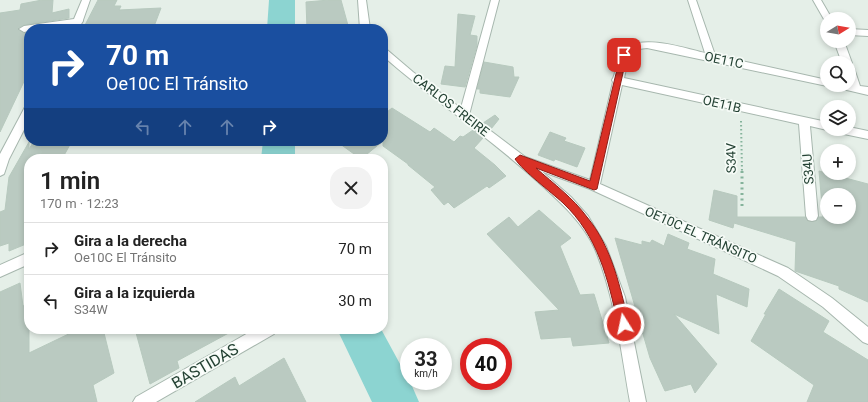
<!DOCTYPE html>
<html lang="es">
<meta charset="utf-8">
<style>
:root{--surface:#fff;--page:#f2f2f2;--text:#222;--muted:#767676;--line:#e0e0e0}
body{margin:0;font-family:Roboto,sans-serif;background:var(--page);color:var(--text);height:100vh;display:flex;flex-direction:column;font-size:15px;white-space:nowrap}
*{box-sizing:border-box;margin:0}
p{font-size:13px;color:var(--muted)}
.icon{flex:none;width:22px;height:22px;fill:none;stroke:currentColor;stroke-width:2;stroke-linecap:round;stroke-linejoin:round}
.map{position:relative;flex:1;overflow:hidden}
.drawer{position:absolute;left:24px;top:154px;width:364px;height:180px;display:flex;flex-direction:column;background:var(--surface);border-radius:16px;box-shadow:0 2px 6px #0003}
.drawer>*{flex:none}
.top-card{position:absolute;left:24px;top:24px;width:364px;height:122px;border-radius:16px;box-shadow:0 2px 6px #0003;background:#1a4fa0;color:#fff;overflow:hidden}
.needle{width:26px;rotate:79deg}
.buttons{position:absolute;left:820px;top:12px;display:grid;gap:8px}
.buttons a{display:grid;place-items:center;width:36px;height:36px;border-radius:50%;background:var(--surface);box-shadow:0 2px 6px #0003;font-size:20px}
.speed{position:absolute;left:400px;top:338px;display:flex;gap:8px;font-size:20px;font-weight:700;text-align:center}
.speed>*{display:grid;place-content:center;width:52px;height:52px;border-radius:50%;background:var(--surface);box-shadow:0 2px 6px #0003;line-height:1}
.speed small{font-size:10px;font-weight:400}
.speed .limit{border:6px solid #d22;background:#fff;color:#111}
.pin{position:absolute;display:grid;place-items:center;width:34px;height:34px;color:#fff;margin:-17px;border-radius:8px;box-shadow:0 2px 6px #0006}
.me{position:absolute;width:44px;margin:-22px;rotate:350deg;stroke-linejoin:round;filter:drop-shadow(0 0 3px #0008)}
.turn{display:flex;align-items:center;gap:14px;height:84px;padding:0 16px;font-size:18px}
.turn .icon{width:52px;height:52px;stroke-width:2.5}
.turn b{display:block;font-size:28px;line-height:34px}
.lanes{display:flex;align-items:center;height:38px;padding:0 16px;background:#0003;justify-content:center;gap:20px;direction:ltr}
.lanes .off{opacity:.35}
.round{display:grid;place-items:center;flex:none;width:42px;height:42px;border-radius:16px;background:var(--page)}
.headline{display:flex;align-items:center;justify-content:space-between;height:68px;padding:0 16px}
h1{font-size:24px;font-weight:600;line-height:30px}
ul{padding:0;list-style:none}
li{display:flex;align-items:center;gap:12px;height:52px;padding:0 16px;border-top:1px solid var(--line)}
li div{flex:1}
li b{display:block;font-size:15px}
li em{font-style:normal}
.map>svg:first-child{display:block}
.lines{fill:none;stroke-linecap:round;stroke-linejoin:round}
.river{fill:#8cd4d1;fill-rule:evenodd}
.building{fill:#bacac1;stroke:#b7c9be;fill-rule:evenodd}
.minor-casing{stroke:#a7b7ae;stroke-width:2}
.tertiary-casing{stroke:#a7b7ae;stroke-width:2}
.path-far1{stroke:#85b39b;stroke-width:2;stroke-dasharray:1.5 2.5;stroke-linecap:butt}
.path{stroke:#85b39b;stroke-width:3;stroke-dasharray:2 3.5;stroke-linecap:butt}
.minor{fill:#fff;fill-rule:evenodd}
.tertiary{fill:#fff;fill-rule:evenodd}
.route{fill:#d93025;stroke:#8d1f18}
.labels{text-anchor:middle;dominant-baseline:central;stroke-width:3.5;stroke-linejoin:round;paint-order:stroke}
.street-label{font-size:13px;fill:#234133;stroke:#f6fbf7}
.near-street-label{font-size:16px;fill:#234133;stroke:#f6fbf7}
</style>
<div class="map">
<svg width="868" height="402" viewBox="0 0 868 402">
<rect width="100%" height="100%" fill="#e5efe8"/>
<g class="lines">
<!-- river -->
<path class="river" d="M269,0H295V29H267Z
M263,141H295V159H261Z
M337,329H381L412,386L419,402H372Z"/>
</g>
<!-- building -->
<path class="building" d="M42,0H53L52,13L69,9V18L24,25L18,28L23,33H29V71L0,132V13L20,10L21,4Z
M98,0H117L114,6H121L119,10L161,8L153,29H83Z
M329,0H341L349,29H307L306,2Z
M458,14L475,16L470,35L477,36V45L465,87L441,84L445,66L455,67Z
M484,62L513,67L514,77H519L510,97L480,93V89H477Z
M392,108L430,132L434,128L454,142L460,136L463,137L473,130L483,138L474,148L495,165L506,176L489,188L487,186L454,208L448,202L444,205L431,190L435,187L408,165V164L383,146V115Z
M495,115L499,119L491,129L483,123Z
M550,132L566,138L564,141L585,148L577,167L555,159L554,161L538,155Z
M34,141H72L62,159H29V220L24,222L26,244L9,251V243L0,246V212L5,210L9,177L29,142V149Z
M336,141H383L361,159Z
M819,171L868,184V302L839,289V286L795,271L796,242L734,223L733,228L709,220L714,190L737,196V217H805L808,221H816L819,217H823ZM827,195H849V217H827Z
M539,210L571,238L560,246L580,295L594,294L609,343L573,346L571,337L541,339L535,312L559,310L487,234L509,217L518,227Z
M668,234L689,243L687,249L715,259L713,274L749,289L747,307L716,294L719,334L674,314L717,364L695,393L691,384L665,391L650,358L615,238L642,245V241L650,243L652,240L664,246Z
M20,283L23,306L29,304V353L79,329H103L114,373L93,385L97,402H0V292Z
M779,289L829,321L823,332L868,360V402H807L814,385L751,341L766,314H764Z
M135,329H236L177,361L179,368L150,384Z
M284,358L306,402H195L235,377L239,386Z"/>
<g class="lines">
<defs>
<path id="minor" d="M82,0H90L83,20V21L78,29H72L71,25L43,29H29V31L24,32L19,29L24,26L74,19Z
M491,0H499L469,115L468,118H460L459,115Z
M688,0H696L715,55L827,80V85H831L827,86L647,48L639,49L629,56L624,78L827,122V129H830L827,130L810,126L818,216L816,220L812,221L808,220L806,216L799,124L622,85L600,184L788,268L832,298L868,327V344L863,342L823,307L778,276L590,189L516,162L514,159L516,156L520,155L590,180L613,82L612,80C617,73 615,61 620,54C634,31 684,48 705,53Z
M813,0H821L832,19H827V21H825Z
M849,29L868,30V36L849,35Z
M834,41H844L852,63L851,65L854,68L860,86L868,87V95L834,87L833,85H849V63H842Z
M29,106V120L9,159L4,174L0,176V154L25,107Z
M849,127L868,131V139L839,133L835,132L834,129H849Z
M29,252V264L0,277V265Z
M255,329H276L274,334L156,402H133L136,397Z"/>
<path id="tertiary" d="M358,0H366L370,29H360Z
M383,48L386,49L413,72L524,156L571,197L588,216L606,246L625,297L646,402H630C621,351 615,297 595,249C583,222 560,202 538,182C489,137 433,100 383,56Z"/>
</defs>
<!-- minor casing -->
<use href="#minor" class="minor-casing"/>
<!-- tertiary casing -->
<use href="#tertiary" class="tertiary-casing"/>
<!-- path-far1 -->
<path class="path-far1" d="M741,121L742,172"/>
<!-- path -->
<path class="path" d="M742,171V207"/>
<!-- minor -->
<use href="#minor" class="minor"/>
<!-- tertiary -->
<use href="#tertiary" class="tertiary"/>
</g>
<!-- route -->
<path class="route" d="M621,53H624L627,55L597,189L594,190L536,168C554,184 573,198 587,217C612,247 620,287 629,324L627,328L624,329L620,328L618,324C608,279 598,236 563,203C551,192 523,171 515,159L520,155L590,181Z"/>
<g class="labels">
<!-- street labels -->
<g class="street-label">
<text transform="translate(724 60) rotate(12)">OE11C</text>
<text transform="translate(722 104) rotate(13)">OE11B</text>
<text transform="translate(451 105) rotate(38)">CARLOS FREIRE</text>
<text transform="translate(731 158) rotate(-91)">S34V</text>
<text transform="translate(808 169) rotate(-95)">S34U</text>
<text transform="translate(701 235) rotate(24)">OE10C EL TRÁNSITO</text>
</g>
<!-- near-street labels -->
<g class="near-street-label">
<text transform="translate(205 366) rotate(-30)">BASTIDAS</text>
</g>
</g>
</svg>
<div class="buttons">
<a><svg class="needle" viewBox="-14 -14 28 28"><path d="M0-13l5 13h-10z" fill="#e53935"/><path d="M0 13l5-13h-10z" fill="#767676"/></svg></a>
<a><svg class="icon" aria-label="search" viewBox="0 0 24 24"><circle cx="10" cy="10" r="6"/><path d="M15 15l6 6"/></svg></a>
<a><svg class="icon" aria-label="layers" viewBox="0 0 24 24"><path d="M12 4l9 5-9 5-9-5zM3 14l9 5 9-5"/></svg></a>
<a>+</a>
<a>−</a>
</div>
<div class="speed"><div>33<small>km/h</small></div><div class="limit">40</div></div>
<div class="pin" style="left:624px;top:55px;background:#d93025"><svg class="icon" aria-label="arrive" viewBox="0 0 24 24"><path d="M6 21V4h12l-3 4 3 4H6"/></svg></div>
<svg class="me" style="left:624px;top:324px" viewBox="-20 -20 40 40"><circle r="17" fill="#d93025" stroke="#fff" stroke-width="3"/><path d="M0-11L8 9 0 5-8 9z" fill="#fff"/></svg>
<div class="top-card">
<div class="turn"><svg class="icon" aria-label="right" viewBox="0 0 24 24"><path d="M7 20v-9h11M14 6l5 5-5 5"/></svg><div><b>70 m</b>Oe10C El Tránsito</div></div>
<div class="lanes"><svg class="icon off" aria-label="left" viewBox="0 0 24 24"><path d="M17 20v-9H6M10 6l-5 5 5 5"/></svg><svg class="icon off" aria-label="ahead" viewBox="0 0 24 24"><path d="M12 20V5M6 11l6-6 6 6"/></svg><svg class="icon off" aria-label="ahead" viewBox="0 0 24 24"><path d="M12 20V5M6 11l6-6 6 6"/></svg><svg class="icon" aria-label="right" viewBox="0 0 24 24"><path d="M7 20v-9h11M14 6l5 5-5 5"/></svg></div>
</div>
<section class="drawer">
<div class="headline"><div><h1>1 min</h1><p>170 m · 12:23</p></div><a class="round"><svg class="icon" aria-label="close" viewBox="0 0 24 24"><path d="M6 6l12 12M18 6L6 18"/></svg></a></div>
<ul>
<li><svg class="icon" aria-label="right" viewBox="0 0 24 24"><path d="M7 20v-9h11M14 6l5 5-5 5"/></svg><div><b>Gira a la derecha</b><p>Oe10C El Tránsito</p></div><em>70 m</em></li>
<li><svg class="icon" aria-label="left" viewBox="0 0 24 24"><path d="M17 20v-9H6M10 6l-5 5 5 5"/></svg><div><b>Gira a la izquierda</b><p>S34W</p></div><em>30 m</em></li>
</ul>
</section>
</div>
